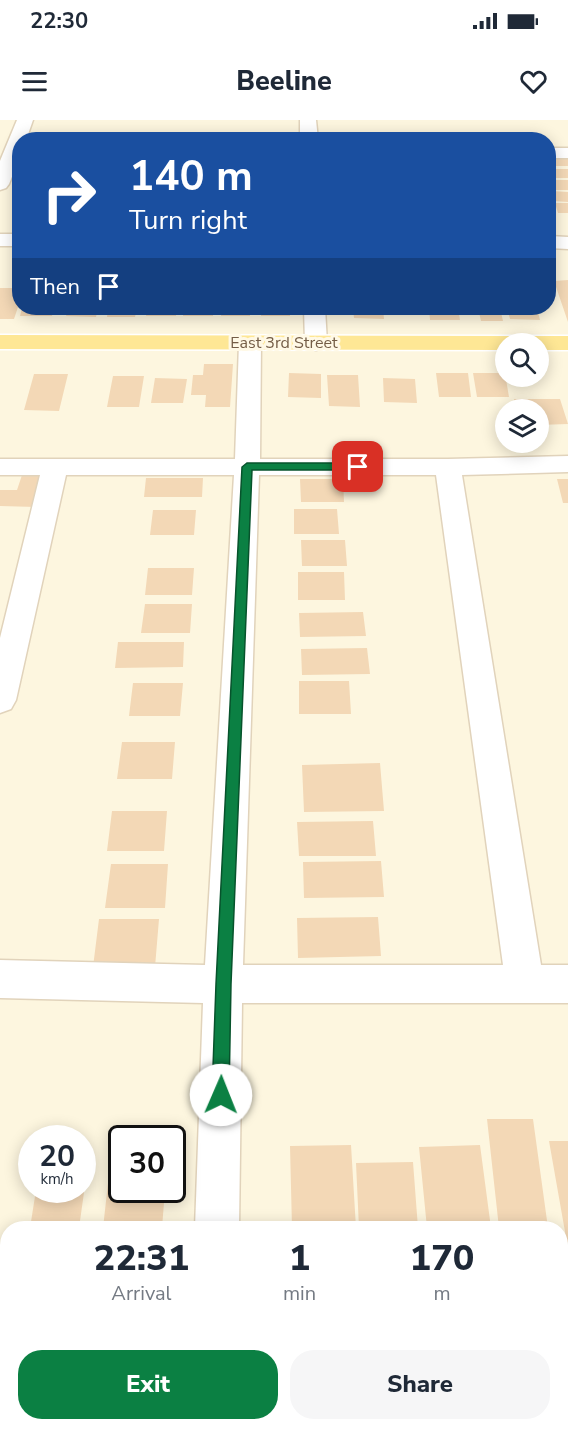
<!DOCTYPE html>
<style>
:root{--surface:#fff;--page:#f6f6f7;--text:#1f2937;--muted:#747a83;--accent:#0b8043}
body{margin:0;font-family:"Nunito Sans",sans-serif;background:var(--page);color:var(--text);height:100vh;display:flex;flex-direction:column;font-size:22px;white-space:nowrap}
*{box-sizing:border-box;margin:0}
p{font-size:20px;color:var(--muted)}
.icon{flex:none;width:33px;height:33px;fill:none;stroke:currentColor;stroke-width:2;stroke-linecap:round;stroke-linejoin:round}
.map{position:relative;flex:1;overflow:hidden}
.details{position:absolute;left:0px;top:1101px;width:568px;height:210px;display:flex;flex-direction:column;background:var(--surface);border-radius:24px 24px 0 0;box-shadow:0 3px 15px #0003}
.details>*{flex:none}
.top-card{position:absolute;left:12px;top:12px;width:544px;height:183px;border-radius:24px;box-shadow:0 3px 15px #0003;background:#1a4fa0;color:#fff;overflow:hidden}
.fabs{position:absolute;left:495px;top:213px;display:grid;gap:12px}
.fabs a{display:grid;place-items:center;width:54px;height:54px;border-radius:50%;background:var(--surface);box-shadow:0 3px 15px #0003;font-size:30px}
.speed{position:absolute;left:18px;top:1005px;display:flex;gap:12px;font-size:30px;font-weight:700;text-align:center}
.speed>*{display:grid;place-content:center;width:78px;height:78px;border-radius:50%;background:var(--surface);box-shadow:0 3px 15px #0003;line-height:1}
.speed small{font-size:15px;font-weight:400}
.speed .limit{border:3px solid #111;border-radius:9px;background:#fff;color:#111}
.pin{position:absolute;display:grid;place-items:center;width:51px;height:51px;color:#fff;margin:-26px;border-radius:12px;box-shadow:0 3px 9px #0006}
.me{position:absolute;width:66px;margin:-33px;rotate:1deg;stroke-linejoin:round;filter:drop-shadow(0 0 4px #0008)}
.turn{display:flex;align-items:center;gap:21px;height:126px;padding:0 18px;font-size:27px}
.turn .icon{width:78px;height:78px;stroke-width:2.5}
.turn b{display:block;font-size:42px;line-height:51px}
.then{display:flex;align-items:center;height:57px;padding:0 18px;background:#0003;gap:12px;font-size:22px}
.eta{display:flex;justify-content:space-evenly;align-items:center;height:102px;text-align:center}
.eta b{font-size:36px;font-weight:800;line-height:42px}
.button{display:flex;gap:12px;margin-top:auto;padding:12px 18px}
.button a{flex:1;height:69px;border-radius:24px;background:var(--accent);color:#fff;font-size:24px;font-weight:800;line-height:69px;text-align:center}
.button a+a{background:var(--page);color:var(--text)}
.status{display:flex;justify-content:space-between;align-items:center;height:42px;padding:0 30px;background:var(--surface);direction:ltr}
.status svg{height:16px;fill:currentColor}
header{display:flex;justify-content:space-between;align-items:center;height:78px;padding:0 18px;background:var(--surface);font-size:27px;font-weight:800}
.map>svg:first-child{display:block}
.building{fill:#f3d8b6}
.lines{fill:none;stroke-linecap:round;stroke-linejoin:round}
.minor-casing{stroke:#e1d3bb;stroke-width:3}
.major-casing{stroke:#fff;stroke-width:3}
.minor{fill:#fff;fill-rule:evenodd}
.major{fill:#fee795;fill-rule:evenodd}
.route{fill:#0b8043;stroke:#07532c;stroke-width:1.5}
.labels{text-anchor:middle;dominant-baseline:central;stroke-width:6;stroke-linejoin:round;paint-order:stroke}
.far-street-label{font-size:16px;fill:#745d46;stroke:#fff9e6}
</style>
<div class="status"><b>22:30</b><svg viewBox="0 0 49 12"><path d="M0 12V9h3v3zM5 12V6h3v6zM10 12V3h3v9zM15 12V0h3v12zM26 1h20v11H26zM47 4h2v5h-2z"/></svg></div>
<header><svg class="icon" aria-label="menu" viewBox="0 0 24 24"><path d="M4 6h16M4 12h16M4 18h16"/></svg>Beeline<svg class="icon" aria-label="heart" viewBox="0 0 24 24"><path d="M12 20l-8-8c-3-5 5-10 8-4 3-6 11-1 8 4z"/></svg></header>
<div class="map">
<svg width="568" height="1311" viewBox="0 0 568 1311">
<rect width="100%" height="100%" fill="#fdf6df"/>
<!-- building -->
<path class="building" d="M549,37H568V46H549Z
M549,49H568V58H549Z
M549,60H568V70H551Z
M551,71L568,72V82L554,81Z
M555,83H568V93H558Z
M568,160V202L554,161Z
M0,168H20V181L14,199H0Z
M22,188H54L52,196H20Z
M69,188H98L96,197L66,196Z
M108,188H137L135,197H107Z
M148,188H177L176,196H146Z
M184,188H214L213,196H183Z
M222,188H250V196H221Z
M261,188H290V196H261Z
M353,188H383L384,199L354,198Z
M429,188H458L460,200H430Z
M478,188H500L503,201H481Z
M507,188H537L540,200L510,199Z
M204,244H233L230,287H205L206,275H191L193,255H203Z
M289,253L321,254V278L288,277Z
M436,253H468L471,277H439Z
M473,253H505L509,277H477Z
M34,254H68L59,291L24,290Z
M327,255H358L360,287L329,286Z
M113,256H144L139,287H107Z
M155,258L187,259L183,283H151Z
M383,258L415,259L417,283L384,282Z
M514,279H560L568,304L538,305V290H517Z
M22,355H44L36,387L0,386V370H17Z
M146,358H203L202,377H144Z
M300,359H343L344,382H301Z
M557,359H568V383H563Z
M294,389H337L339,414H294Z
M153,390H196L194,415H150Z
M301,420H345L347,446H302Z
M148,448H194L192,475H145Z
M298,452H344L345,480H298Z
M145,484H192L190,513H141Z
M363,492L366,516L300,517L299,493Z
M118,522H184L183,547L115,548Z
M367,528L370,554L302,555L301,529Z
M299,561H349L351,594H299Z
M133,563H183L180,596H129Z
M122,622H175L172,659H117Z
M380,643L384,691L304,692L302,645Z
M112,691H167L164,731H107Z
M373,701L376,736H299L297,702Z
M381,741L384,777L304,778L303,742Z
M111,744H168L165,788H105Z
M378,797L381,836L298,838L297,798Z
M99,799H159L155,847H93Z
M487,999H533L548,1108H499Z
M549,1021H568V1122L567,1123Z
M351,1025L356,1108H292L290,1026Z
M480,1025L491,1108H427L419,1027Z
M413,1042L418,1108H359L356,1043Z
M82,1044H88L79,1108H30L36,1070H82Z
M109,1054H122V1070H165L162,1108H103Z"/>
<g class="lines">
<defs>
<path id="minor" d="M17,0H33L26,20H20V37L9,64L6,68L0,70V41Z
M300,0H316L318,20H300Z
M549,28H568V38H549Z
M0,114H20V126H0Z
M549,116L568,117V129L549,128Z
M304,188H325L327,223L324,228L316,230L308,228L305,223Z
M250,216L258,218L261,223L260,339H448L568,336V352L462,355L541,845H568V883H242L239,1108H195L203,883L0,878V840L205,845L234,355H66L16,580L11,589L0,593V518L40,355H0V339H235L239,223L242,218ZM259,355H436L503,845H243Z
M561,1210H568V1258H561Z
M0,1213H8V1261H0Z
M187,1304H236L237,1311H187Z"/>
<path id="major" d="M0,215L568,216V230H538V224H506V230L0,229Z"/>
</defs>
<!-- minor casing -->
<use href="#minor" class="minor-casing"/>
<!-- major casing -->
<use href="#major" class="major-casing"/>
<!-- minor -->
<use href="#minor" class="minor"/>
<!-- major -->
<use href="#major" class="major"/>
</g>
<!-- route -->
<path class="route" d="M247,343H358L364,347L358,350H252L231,864L229,975L227,981L221,984L215,981L212,975L216,864L242,347Z"/>
<g class="labels">
<!-- far-street labels -->
<g class="far-street-label">
<text x="284" y="223">East 3rd Street</text>
</g>
</g>
</svg>
<div class="fabs">
<a><svg class="icon" aria-label="search" viewBox="0 0 24 24"><circle cx="10" cy="10" r="6"/><path d="M15 15l6 6"/></svg></a>
<a><svg class="icon" aria-label="layers" viewBox="0 0 24 24"><path d="M12 4l9 5-9 5-9-5zM3 14l9 5 9-5"/></svg></a>
</div>
<div class="speed"><div>20<small>km/h</small></div><div class="limit">30</div></div>
<div class="pin" style="left:358px;top:347px;background:#d93025"><svg class="icon" aria-label="arrive" viewBox="0 0 24 24"><path d="M6 21V4h12l-3 4 3 4H6"/></svg></div>
<svg class="me" style="left:221px;top:975px" viewBox="-20 -20 40 40"><circle r="19" fill="#fff"/><path d="M0-13L10 11 0 6-10 11z" fill="#0b8043"/></svg>
<div class="top-card">
<div class="turn"><svg class="icon" aria-label="right" viewBox="0 0 24 24"><path d="M7 20v-9h11M14 6l5 5-5 5"/></svg><div><b>140 m</b>Turn right</div></div>
<div class="then">Then<svg class="icon" aria-label="arrive" viewBox="0 0 24 24"><path d="M6 21V4h12l-3 4 3 4H6"/></svg></div>
</div>
<section class="details">
<div class="eta">
<div><b>22:31</b><p>Arrival</p></div>
<div><b>1</b><p>min</p></div>
<div><b>170</b><p>m</p></div>
</div>
<div class="button"><a>Exit</a><a>Share</a></div>
</section>
</div>
